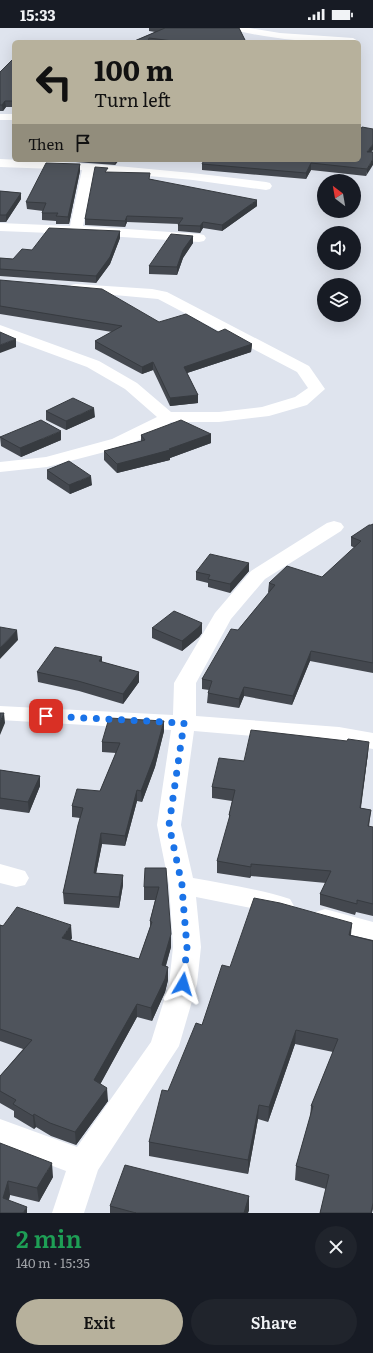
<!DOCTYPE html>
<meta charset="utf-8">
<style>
:root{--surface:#171b24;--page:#20242c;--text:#f1f3f6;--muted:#9ea1a6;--accent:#b7b19c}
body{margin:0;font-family:Literata,serif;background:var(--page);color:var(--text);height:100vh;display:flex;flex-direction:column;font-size:15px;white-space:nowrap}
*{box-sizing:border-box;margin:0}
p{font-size:13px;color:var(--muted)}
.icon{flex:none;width:22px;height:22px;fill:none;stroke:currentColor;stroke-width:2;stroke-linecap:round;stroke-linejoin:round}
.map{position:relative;height:1185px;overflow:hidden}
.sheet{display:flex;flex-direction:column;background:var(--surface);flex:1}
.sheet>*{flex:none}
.hud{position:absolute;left:12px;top:12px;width:349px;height:122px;border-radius:6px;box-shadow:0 4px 16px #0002;background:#b7b19c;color:#111;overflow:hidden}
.needle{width:26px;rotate:329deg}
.fabs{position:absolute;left:317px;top:146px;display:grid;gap:8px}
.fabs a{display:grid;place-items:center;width:44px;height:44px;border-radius:50%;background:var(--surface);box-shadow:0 4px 16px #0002;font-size:20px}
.pin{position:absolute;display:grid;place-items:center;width:34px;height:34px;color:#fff;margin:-17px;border-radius:8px;box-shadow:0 2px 6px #0006}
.me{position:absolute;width:44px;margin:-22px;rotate:7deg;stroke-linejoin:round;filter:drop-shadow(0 0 3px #0008)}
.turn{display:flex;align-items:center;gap:14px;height:84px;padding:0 16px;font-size:18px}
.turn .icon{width:52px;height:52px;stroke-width:2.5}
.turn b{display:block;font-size:28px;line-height:34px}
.then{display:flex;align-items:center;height:38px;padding:0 16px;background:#0003;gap:8px;font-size:15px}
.round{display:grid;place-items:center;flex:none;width:42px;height:42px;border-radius:21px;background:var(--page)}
.summary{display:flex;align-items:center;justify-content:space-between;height:68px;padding:0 16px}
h1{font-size:24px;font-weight:600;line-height:30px;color:#1e9e55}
.primary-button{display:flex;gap:8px;margin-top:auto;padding:8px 16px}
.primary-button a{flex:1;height:46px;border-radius:24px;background:var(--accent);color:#111;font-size:16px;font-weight:600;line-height:46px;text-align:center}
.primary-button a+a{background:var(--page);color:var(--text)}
.status{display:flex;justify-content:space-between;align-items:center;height:28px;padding:0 20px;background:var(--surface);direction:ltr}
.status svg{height:11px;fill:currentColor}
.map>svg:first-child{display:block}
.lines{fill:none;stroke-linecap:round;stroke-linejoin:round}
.minor{fill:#fff;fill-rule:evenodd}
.wall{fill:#44484f}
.shaded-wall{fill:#373b40}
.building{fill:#4f545c;stroke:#373b40}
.route{stroke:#1a73e8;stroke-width:7;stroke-dasharray:0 12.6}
</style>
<div class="status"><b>15:33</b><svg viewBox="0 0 49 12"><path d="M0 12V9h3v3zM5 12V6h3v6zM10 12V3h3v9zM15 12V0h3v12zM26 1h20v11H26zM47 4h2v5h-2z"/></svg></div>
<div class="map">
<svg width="373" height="1185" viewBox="0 0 373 1185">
<rect width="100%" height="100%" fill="#dfe4ee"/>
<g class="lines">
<!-- minor -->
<path class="minor" d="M232,0H249L280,5L353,10L358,13C352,15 343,14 336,14C302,14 267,10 234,2Z
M0,86H14V92H0Z
M0,131C89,135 177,142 266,154L270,155L272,158L270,161L266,162L193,152L94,143L83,198L199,206L204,207L206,210L204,213L199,214L76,206L0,203V195L70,198L82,142L0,139Z
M76,256L152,261L167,264L309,338L325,361L307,377L269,388L219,394H171L164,400L124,419L47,439L0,444V434L46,429L112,411L157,389L125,361L87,339L0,307V297L99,333L137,355L171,384H219L262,379L295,369L308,360L297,344L158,271L71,263L69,260L71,257Z
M334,493L341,495L344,499L341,503L265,551L231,591L196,655V688L339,699L373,705V721L339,715L194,703L181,797L193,850C226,856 259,861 290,871L294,878L290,885L281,888L256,881L196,869L201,919L197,956L179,1018L98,1142L84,1185H52L66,1143L0,1118V1091L77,1119L151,1014L169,956L173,919L169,857L157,797L171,702L0,692V678L173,687L174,655L215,585L251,543L327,495Z
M0,836L25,843L29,850L25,857L16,859L0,855Z
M325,881L373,894V914L316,898L312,891L316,884Z"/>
</g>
<!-- wall -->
<path class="wall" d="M149,0H239L246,14H132L155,4L149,3Z
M14,30V79H6L3,83H0V44Z
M371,124L366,148L311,142L306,151L202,142V136Z
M49,132H119L115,137Z
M80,136V143L69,196H56V193L42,192V185L43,183L27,181L26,174Z
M108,144L150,151L257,178L222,203L203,200L200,205L178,203V197L179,196L127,194L125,199L85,197V191Z
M0,163L21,165V171L6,194H0Z
M193,208V215L183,230L177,247L149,246V238Z
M120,210L110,236L96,255L0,248V230L13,231L32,222Z
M0,252L159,294L218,304L252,316L251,324L187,345L198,367V375L170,378L153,342L142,346L95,321V313L112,304L0,286Z
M46,383L95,389L66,402L46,392Z
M211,406V415L170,430V432L117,445L104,432V423L141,413V407Z
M0,409L61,412L21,429L1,418Z
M47,442L92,457L70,466L47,451Z
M373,496V645L310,633L292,677L244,668L239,680L207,675L208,665L209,662L202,661V651L238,602L269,565L268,564L269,555L322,549L355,520L351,518V509L371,497Z
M249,535V543L230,565L208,559V555L196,552V544Z
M152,600L202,605L199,609L182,623L152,610Z
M102,629V634L139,644V654L123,676L79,663L38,654L37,644Z
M164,703L155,739L142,774L137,773L125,818L102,816L96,845L123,857L119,880L64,876L63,865L80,790L72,789V778L100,763L116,725L102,724V714Z
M368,725L361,780L371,782L369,799H373V888L356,884L355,887L320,877V866L326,855L251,848L250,850L217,845V833L229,793V787L232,773L212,770V759L244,733Z
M0,742L40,748V758L29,785L0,781Z
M166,840L171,919L166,938L168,952L165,964L152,993L137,989L100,1056L108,1073L76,1117L51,1108L36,1099L34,1101L14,1089V1083L0,1075V1048L23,1021L0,1013V897L72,910L71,912L139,931L150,899V893L155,872H144V859Z
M352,895L351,907L373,912V1181L372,1185H320L326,1161L295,1152L296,1138L310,1089L311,1078L333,1024L295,1016L268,1094L258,1091L248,1146L149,1128V1114L168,1063L202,997L230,939Z
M0,1115L53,1149L39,1174L10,1167L9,1172L0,1185Z
M249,1168V1182L248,1185H110V1178Z"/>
<!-- shaded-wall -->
<path class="shaded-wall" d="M5,73L6,79L3,83L2,77Z
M373,116V122L367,130V124Z
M373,131V137L366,148L367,141Z
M115,132H119L115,137Z
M311,135V142L306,151V145Z
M80,136V143L69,196L68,189Z
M21,165V171L6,194V187Z
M257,172V178L222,203V197Z
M127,188V194L125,199V193Z
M203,194V200L200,205V198Z
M120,203V210L110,236L96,255V248Z
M193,208V215L183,230L177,247V239L183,222Z
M16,311V319L0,325V317Z
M252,316L251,324L184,346V339Z
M153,334V342L142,346V339Z
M198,367V375L170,378V370Z
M94,380L95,389L66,402V393Z
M61,403V412L21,429L20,420Z
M211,406V415L170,430V432L117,445V436L169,421Z
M91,448L92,457L70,466L69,457Z
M249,535V543L230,565V556Z
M202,595V605L199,609L182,623V613Z
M17,602L18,612L0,631V620Z
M311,623L310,633L292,677L293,668Z
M102,629V639L99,633Z
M139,644V654L123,676V666Z
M244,659V668L239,680V671Z
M4,685L5,695L0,707V694Z
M164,693V703L155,739L142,774L141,763Z
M369,714L368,725L359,791L360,780Z
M40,748V758L29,785L28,774Z
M137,762V773L125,818V808Z
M101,805L102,816L94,856V845Z
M251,836V848L250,850L251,839Z
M123,847V857L119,880V869Z
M352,895L350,909L349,907Z
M71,897L72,910L63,923L62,910Z
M171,906V919L162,950V937Z
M168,939V952L165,964L152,993L151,980Z
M137,976V989L95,1066L94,1052Z
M296,1002L295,1016L268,1094L269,1079Z
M107,1060L108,1073L76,1117L75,1104Z
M259,1077L258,1091L248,1146V1132Z
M34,1086L36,1099L34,1101L33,1088Z
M52,1135L53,1149L39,1174L37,1160Z
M8,1153L10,1167L5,1184L3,1170Z
M249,1168V1182L248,1185H244Z
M373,1175L372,1185H371Z
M27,1179V1185H23Z"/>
<!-- building -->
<path class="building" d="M165,0H239L246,14H181L149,10L148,14H132Z
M14,30V73H5L2,77H0V44Z
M362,99L373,101V116L367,124H373V131L367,141L311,135L306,145L202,136L204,132H359V104Z
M46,135L80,136L68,189L56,188L58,185H42L46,175L26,174Z
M95,139L108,140L105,144L150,145L149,151L257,172L222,197L203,194L200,198L178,197L183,190L127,188L125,193L85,191Z
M0,163L21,165L6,187H0Z
M49,200L120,203L110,229L96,248L0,241V230L13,231L22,221L32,222Z
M171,206L193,208L183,222L177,239L149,238Z
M0,252L102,261L159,294L186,286L218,304L225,301L252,316L184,339L198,367L170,370L153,334L142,339L95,313L122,298L0,278Z
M0,304L16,311L0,317Z
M73,370L94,380L66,393L46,383Z
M41,392L61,403L20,420L0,409Z
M181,392L211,406L169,421L170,422L117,436L104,423L145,412L141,407Z
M69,433L91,448L69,457L47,442Z
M373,496V635L311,623L293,668L244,659L239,671L208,665L212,653L202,651L231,601L238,602L275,557L269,555L287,538L322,549L361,513L351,509L369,497H371Z
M210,526L249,535L230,556L208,551L210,547L196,544Z
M174,583L202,595L199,599L182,613L152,600Z
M0,599L17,602L0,620Z
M55,619L102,629L99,633L139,644L123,666L78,653L37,644Z
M0,685H4L0,694Z
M109,690L164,693L154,729L141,763L137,762L125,808L101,805L94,845L123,847L119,869L63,865L78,797L83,780L72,778L77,761L100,763L120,715L102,714Z
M251,702L347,713L348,711L369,714L360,780L371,782L368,798L373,799V876L357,872V876L320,866L331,843L251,836V839L217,833L230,787H229L235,762L212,759L219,730L244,733Z
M0,742L40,748L28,774L0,770Z
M145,840H166L171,906L162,937L168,939L165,951L151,980L137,976L94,1052L107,1060L75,1104L50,1095L34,1086L33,1088L13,1076L16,1072L0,1063V1048L32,1012L0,1001V897L3,898L17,879L71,897L62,910L139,931L152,894L150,893L159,859H144Z
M254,870L280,875L352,895L349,907L373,913V1175L371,1185H320L329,1147L296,1138L313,1078H311L338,1011L296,1002L269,1079L259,1077L248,1132L149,1114L162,1062L168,1063L196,995L202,997L222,937L230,939Z
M0,1115L52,1135L37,1160L8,1153L3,1170L27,1179L23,1185H0Z
M125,1137L249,1168L244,1185H135H136L110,1178Z"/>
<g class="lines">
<!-- route -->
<path class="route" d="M46,688L184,695L169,797L182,857L183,872L187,919L183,956"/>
</g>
</svg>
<div class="fabs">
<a><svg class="needle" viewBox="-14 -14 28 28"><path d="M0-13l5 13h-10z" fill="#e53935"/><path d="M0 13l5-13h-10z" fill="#9ea1a6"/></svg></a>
<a><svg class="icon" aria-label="sound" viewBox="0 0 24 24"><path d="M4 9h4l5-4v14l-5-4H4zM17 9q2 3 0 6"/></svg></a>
<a><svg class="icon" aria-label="layers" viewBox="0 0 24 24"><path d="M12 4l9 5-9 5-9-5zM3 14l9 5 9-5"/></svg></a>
</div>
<div class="pin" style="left:46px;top:688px;background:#d93025"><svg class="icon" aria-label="arrive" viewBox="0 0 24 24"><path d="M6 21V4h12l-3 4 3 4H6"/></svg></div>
<svg class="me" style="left:183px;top:956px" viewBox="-20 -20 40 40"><path d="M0-17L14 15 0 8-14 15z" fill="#1a73e8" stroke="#fff" stroke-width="4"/></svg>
<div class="hud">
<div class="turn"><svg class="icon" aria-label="left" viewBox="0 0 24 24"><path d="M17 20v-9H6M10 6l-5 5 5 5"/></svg><div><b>100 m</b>Turn left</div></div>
<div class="then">Then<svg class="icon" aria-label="arrive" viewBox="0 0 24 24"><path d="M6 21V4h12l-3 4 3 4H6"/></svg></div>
</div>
</div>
<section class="sheet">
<div class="summary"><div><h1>2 min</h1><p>140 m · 15:35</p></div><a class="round"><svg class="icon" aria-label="close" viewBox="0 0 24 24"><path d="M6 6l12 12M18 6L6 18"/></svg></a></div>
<div class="primary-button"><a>Exit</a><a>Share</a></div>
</section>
